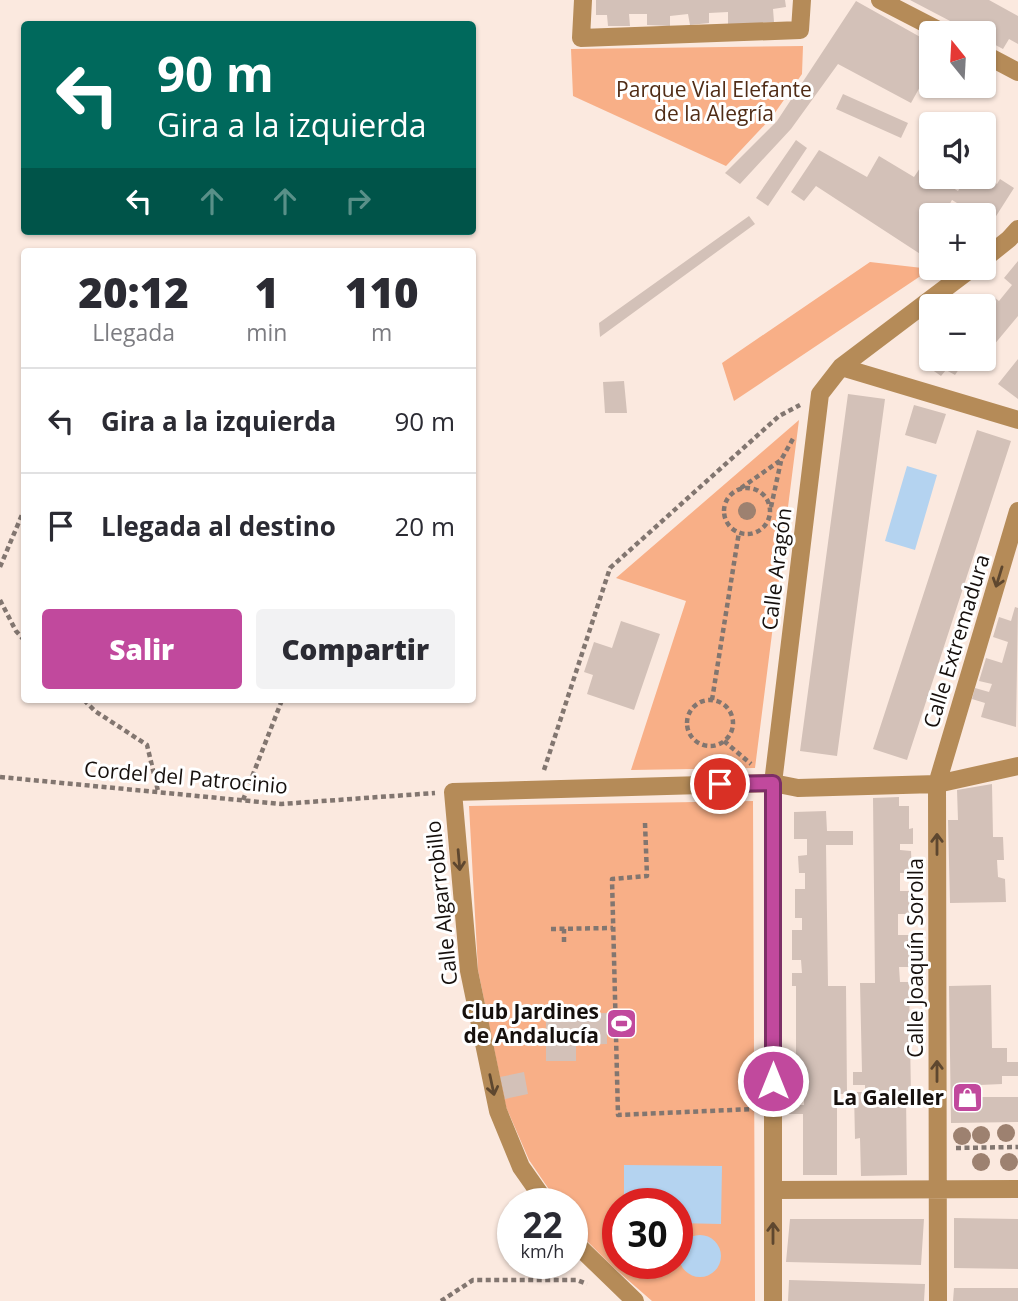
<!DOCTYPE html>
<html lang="es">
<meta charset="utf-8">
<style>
:root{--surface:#fff;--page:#f2f2f3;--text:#2b2b33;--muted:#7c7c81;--line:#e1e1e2;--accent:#c1499d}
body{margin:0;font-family:"Open Sans",sans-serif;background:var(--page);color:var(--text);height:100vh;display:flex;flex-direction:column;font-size:26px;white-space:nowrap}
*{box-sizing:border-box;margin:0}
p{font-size:23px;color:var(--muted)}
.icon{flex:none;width:38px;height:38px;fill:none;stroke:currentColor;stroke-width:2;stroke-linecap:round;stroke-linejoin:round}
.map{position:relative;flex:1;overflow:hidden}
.sheet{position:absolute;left:21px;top:248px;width:455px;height:455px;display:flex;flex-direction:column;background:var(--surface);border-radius:7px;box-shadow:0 2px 5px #0004}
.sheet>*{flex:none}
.guide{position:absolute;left:21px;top:21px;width:455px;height:214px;border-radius:7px;box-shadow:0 2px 5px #0004;background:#00695c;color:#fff;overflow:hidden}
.needle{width:46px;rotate:342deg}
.controls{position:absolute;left:919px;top:21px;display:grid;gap:14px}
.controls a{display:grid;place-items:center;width:77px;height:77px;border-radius:7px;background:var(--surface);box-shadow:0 2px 5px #0004;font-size:35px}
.speed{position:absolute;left:497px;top:1188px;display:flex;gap:14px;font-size:35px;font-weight:700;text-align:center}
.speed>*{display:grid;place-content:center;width:91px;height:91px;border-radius:50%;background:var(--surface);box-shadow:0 2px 5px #0004;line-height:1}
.speed small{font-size:18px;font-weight:400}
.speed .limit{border:10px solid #d22;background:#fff;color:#111}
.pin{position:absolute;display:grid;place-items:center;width:60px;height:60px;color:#fff;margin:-30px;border:4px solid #fff;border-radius:50%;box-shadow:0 2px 7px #0007}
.me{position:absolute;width:77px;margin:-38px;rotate:0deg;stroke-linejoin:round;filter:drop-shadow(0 0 5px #0008)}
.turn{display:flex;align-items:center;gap:24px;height:147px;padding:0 21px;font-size:32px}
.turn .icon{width:91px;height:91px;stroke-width:2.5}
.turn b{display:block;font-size:49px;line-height:60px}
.lanes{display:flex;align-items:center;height:66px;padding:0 21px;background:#0003;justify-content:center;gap:35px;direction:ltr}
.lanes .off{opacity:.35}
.eta{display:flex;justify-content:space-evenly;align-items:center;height:119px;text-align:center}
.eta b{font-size:42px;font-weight:800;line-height:49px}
.cta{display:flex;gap:14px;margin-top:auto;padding:14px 21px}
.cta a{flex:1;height:80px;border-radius:7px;background:var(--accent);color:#fff;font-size:28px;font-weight:800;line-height:80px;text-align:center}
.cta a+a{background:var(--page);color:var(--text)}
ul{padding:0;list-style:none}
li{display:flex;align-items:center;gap:21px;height:105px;padding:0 21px;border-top:2px solid var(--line)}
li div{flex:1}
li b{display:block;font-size:26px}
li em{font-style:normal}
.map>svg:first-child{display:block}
.green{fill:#f8af87;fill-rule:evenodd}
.water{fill:#b4d3f0}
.building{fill:#d3c1b8}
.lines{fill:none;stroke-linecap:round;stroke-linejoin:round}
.path{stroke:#827670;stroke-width:4.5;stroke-dasharray:5 3.5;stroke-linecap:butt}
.street{stroke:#b58b58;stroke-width:18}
.tree{fill:#9d8170}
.oneway{stroke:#5e472f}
.route-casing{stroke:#7d2f66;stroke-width:18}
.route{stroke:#c1499d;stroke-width:12}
.labels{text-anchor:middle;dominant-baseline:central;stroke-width:6;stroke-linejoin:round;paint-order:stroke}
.park-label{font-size:21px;fill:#502c16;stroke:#fff}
.street-label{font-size:21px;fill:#16100d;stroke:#fff}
.poi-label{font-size:21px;font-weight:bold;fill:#16100d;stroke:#fff;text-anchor:end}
</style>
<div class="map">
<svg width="1018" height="1301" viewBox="0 0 1018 1301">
<rect width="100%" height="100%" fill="#fbe9df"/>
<!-- green -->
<path class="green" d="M803,46L802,74L772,117L726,166L573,96L571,49Z
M870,262L931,269L734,401L722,363Z
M799,420L755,768L631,770L686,601L616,578Z
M753,801L755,1301H652L613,1267L577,1231L572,1224V1204H559L529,1160L506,1107L478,970L469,806ZM618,1204H677V1264H618Z"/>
<!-- water -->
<path class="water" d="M907,466L937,475L915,550L885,541Z
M624,1165L722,1166L721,1224L677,1223V1204H624Z
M679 1256a21 21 0 1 1 42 0a21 21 0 1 1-42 0Z"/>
<!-- building -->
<path class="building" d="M596,0H785L786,7L773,9L774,22L728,25V12L709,13V23L690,25L688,14L670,16V26L647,25V14H629L630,26H608L607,15H596Z
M910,0H989L1018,16V44L1009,39L1003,49L984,39V33H973Z
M856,1L931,43V67L911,103L838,64L791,129L740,184L725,173L777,121Z
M843,94L908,123L901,138L836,109Z
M796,140L807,148L768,206L756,198Z
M819,150L867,177L879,156L914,177L920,168L931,174V177H935L958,191L967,177H985L997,184L1000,179L1014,188L991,224L984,219V215H977L952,200L948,207L962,215H931V261L816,186L804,201L791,192Z
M749,216L755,224L600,337L599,323Z
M1018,261V316L993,346L984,338V305L991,295L999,301L1012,285L1004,278Z
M931,332V359H966L955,375L946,370L941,376L921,362L925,354L919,348Z
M1018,359V399L998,384Z
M624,381L627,413H605L603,382Z
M848,394L885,399L837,756L800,751Z
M914,405L946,414L936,444L905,435Z
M977,430L1011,441L907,760L873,749Z
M1015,607L1018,608L1016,727L981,717L985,703L972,699L975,688L989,692L992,684L979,681L986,658L1002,663L1008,642L993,637L999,617L1011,621Z
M621,621L660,634L634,710L587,694L593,675L584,672L594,642L612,648Z
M992,784L993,837H1003L1004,860H997L998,877L1005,879L1006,902L950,903L948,820H958L957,790Z
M899,797V806H909V829L913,828V844H900V850L911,851L912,873H900V891H912V914H898V935H913L914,967H899L900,982H909L911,1095H906L907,1175L861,1176L860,1138L855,1139L854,1092H865V1085H853V1072H862L860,983H875L873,798Z
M826,811L827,831H853V845H826L828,986H846L847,1094H837V1175H803V1114H789L790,1105H804V1091L796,1092V986H792V973H802L801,960H792V930H802V918H795V889H805V873H799L798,856L807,855V839H794V812Z
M991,985L992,1048H1007V1062H1018V1076H1002V1084L980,1085V1097H1018V1122L951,1123L949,986Z
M607,1013V1044L576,1045V1061H546V1014Z
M524,1072L528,1094L505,1099L500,1077Z
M954,1218L1018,1219V1269L954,1268Z
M790,1219H924L921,1265L786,1262Z
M789,1280L925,1284L924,1301H788Z
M954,1288H1018V1301H953Z"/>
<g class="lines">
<!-- path -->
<path class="path" d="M741,488L781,460L794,437
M724 511a23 23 0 1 1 46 0a23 23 0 1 1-46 0Z
M771,507L781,461
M0,567L24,510
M0,600L16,631L24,640
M687 723a23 23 0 1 1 46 0a23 23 0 1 1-46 0Z
M84,700L95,711L147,745L158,791
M712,700L739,532
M724,741L751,764
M544,770L610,568L779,416L800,405
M0,777L281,804L435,793
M243,800L282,700
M645,823L647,876L612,879L618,1115L754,1109
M551,929L613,928
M564,942V929
M956,1148L1018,1147
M441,1301L473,1280H577L587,1284"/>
<!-- street -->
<path class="street" d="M583,0L581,38L800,30L802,0
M880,0L944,33
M984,54L1018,72
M984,259L1009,239L1018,229
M841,367L1018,420
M773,1190L1018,1189
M547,1204L521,1167L498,1111L469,971L453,792L773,783L798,788L937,784L1018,766
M572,1240L635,1301
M773,1301V783L820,394L841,367L972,268
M938,1301L937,784L1018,511"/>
</g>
<!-- trees -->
<g class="tree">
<circle cx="747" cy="511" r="9"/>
<circle cx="1006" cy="1133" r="9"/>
<circle cx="981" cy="1135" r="9"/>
<circle cx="962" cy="1136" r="9"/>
<circle cx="981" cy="1162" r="9"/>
<circle cx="1009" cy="1162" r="9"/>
</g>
<!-- one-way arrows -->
<defs><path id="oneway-shaft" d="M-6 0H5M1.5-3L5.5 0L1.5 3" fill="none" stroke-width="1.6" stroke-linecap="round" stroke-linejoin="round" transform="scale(1.75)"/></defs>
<g class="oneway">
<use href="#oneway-shaft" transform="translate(999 577) rotate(107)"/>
<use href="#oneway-shaft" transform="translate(937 844) rotate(-90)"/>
<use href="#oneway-shaft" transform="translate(459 860) rotate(85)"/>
<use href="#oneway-shaft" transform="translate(937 1071) rotate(-90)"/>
<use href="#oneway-shaft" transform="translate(492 1085) rotate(78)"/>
<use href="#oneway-shaft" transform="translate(773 1233) rotate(-90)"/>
</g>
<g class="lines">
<defs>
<path id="route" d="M720,784L773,783V1081"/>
</defs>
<!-- route casing -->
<use href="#route" class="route-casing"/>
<!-- route -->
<use href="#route" class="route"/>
</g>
<!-- icons -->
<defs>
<symbol id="stadium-square" viewBox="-11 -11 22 22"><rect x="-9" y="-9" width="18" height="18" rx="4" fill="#c1499d" stroke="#fff"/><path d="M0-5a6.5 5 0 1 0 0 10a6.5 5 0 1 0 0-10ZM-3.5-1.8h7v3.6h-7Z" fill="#fff"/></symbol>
<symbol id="shop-square" viewBox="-11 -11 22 22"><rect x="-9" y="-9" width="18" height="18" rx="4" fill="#c1499d" stroke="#fff"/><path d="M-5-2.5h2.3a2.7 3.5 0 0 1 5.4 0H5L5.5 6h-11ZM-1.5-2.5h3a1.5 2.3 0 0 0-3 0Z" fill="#fff"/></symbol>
</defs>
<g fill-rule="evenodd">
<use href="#stadium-square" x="604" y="1006" width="35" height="35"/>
<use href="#shop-square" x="950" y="1080" width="35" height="35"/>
</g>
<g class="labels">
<!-- park labels -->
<g class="park-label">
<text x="714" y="89">Parque Vial Elefante<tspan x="714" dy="24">de la Alegría</tspan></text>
</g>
<!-- street labels -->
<g class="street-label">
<text transform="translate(776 569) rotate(-83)">Calle Aragón</text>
<text transform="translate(956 641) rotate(-73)">Calle Extremadura</text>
<text transform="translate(186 777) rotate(5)">Cordel del Patrocinio</text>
<text transform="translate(441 903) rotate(-96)">Calle Algarrobillo</text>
<text transform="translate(915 958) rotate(-90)">Calle Joaquín Sorolla</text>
</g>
<!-- poi labels -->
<g class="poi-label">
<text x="599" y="1011">Club Jardines<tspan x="599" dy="24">de Andalucía</tspan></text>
<text x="944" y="1097">La Galeller</text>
</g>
</g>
</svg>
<div class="controls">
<a><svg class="needle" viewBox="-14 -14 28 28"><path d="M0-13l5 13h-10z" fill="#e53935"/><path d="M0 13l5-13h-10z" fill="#7c7c81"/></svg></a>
<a><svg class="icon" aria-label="sound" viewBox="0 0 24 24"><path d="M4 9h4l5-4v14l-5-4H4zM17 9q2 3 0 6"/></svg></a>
<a>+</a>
<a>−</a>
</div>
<div class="speed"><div>22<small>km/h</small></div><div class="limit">30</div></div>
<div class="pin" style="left:720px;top:784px;background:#d93025"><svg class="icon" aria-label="arrive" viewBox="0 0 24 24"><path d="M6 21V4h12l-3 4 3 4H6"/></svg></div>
<svg class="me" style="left:773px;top:1081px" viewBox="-20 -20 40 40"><circle r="17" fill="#c1499d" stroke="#fff" stroke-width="3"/><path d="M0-11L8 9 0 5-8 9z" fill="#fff"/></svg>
<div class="guide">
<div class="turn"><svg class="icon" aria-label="left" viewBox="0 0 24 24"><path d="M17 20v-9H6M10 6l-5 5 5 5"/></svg><div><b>90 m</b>Gira a la izquierda</div></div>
<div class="lanes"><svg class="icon" aria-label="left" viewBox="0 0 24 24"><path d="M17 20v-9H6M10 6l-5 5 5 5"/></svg><svg class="icon off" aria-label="ahead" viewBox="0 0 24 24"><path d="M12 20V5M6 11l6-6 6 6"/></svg><svg class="icon off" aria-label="ahead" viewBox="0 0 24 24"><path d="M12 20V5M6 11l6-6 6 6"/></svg><svg class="icon off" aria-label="right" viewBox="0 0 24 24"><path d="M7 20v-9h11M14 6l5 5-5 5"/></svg></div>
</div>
<section class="sheet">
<div class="eta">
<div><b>20:12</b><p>Llegada</p></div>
<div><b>1</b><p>min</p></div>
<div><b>110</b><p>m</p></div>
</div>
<ul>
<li><svg class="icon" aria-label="left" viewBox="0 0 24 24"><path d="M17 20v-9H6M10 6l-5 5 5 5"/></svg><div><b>Gira a la izquierda</b></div><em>90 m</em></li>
<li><svg class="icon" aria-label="arrive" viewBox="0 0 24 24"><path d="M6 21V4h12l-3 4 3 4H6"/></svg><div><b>Llegada al destino</b></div><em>20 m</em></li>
</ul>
<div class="cta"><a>Salir</a><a>Compartir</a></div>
</section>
</div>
